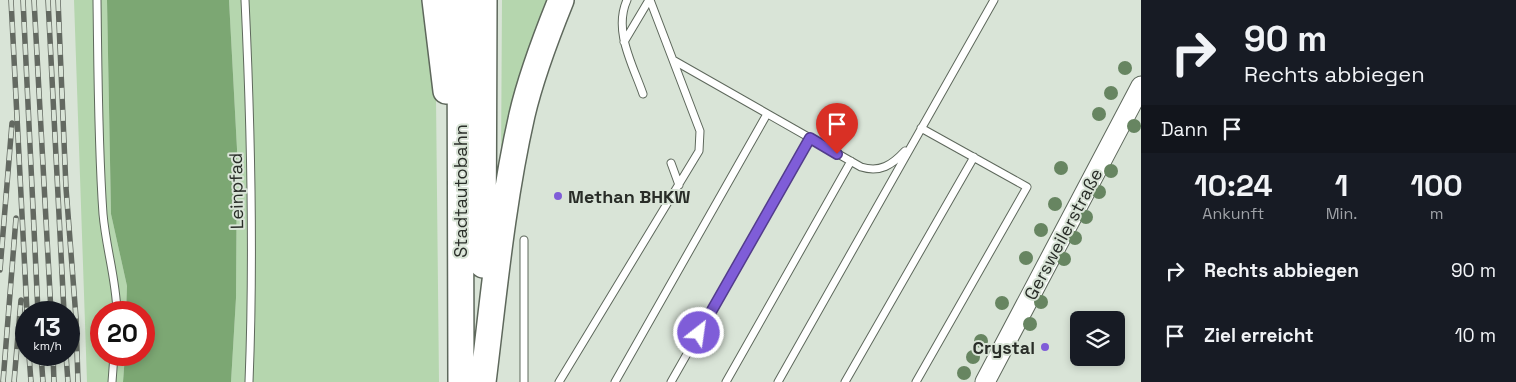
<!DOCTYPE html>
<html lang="de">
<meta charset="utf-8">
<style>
:root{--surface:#171b24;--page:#20242c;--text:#f1f3f6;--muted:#9ea1a6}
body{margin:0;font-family:"Space Grotesk",sans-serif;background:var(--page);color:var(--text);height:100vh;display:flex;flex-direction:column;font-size:19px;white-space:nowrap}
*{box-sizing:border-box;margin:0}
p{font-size:16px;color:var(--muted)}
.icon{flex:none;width:28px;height:28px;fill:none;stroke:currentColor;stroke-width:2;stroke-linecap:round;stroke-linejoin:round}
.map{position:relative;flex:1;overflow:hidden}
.side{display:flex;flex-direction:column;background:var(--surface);width:375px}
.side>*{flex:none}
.banner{background:#171b24;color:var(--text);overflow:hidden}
.fabs{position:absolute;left:1070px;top:311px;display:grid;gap:10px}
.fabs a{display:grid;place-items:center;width:55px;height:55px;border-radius:8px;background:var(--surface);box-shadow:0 2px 8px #0003;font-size:25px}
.speed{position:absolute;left:15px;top:301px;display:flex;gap:10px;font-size:25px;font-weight:700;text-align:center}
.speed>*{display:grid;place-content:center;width:65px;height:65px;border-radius:50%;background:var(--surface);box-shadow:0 2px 8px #0003;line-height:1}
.speed small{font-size:12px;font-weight:400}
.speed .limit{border:8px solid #d22;background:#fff;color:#111}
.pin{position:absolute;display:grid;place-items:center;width:42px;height:42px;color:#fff;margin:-51px -21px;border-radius:50% 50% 50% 0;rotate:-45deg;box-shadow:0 0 5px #0007}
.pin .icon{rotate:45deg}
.me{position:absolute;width:55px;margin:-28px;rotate:30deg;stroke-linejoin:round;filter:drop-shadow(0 0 4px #0008)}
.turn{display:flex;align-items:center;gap:18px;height:105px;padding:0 20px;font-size:22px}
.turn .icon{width:65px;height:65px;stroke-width:2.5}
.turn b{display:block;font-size:35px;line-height:42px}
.then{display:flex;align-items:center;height:48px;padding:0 20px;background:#0003;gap:10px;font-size:19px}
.eta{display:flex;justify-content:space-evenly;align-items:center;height:85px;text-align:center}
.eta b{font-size:30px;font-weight:600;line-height:35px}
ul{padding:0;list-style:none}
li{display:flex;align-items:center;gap:15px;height:65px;padding:0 20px}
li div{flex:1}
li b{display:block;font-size:19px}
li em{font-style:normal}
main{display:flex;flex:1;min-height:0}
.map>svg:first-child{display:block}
.green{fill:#b5d6ae}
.water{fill:#7ca773}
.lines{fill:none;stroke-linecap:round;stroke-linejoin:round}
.lane-casing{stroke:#5e685c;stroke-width:9}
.secondary-casing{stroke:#5e685c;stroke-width:21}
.highway-casing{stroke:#5e685c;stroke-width:28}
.lane{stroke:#fff;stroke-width:7}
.secondary{stroke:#fff;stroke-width:19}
.highway{stroke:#fff;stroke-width:25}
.rail-casing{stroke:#636961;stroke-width:5.5}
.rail{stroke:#d9e4d7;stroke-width:4;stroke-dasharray:11;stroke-linecap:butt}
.tree{fill:#678561}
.route-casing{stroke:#533c8c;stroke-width:12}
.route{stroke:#7f5dd8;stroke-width:9}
.poi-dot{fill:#7f5dd8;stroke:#d9e4d7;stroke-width:2}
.labels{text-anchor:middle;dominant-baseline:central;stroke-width:4;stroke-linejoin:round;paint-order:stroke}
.street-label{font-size:18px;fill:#292d28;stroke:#d9e4d7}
.poi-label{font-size:18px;font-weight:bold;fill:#292d28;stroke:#d9e4d7;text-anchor:start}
</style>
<main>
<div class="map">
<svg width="1141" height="382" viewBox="0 0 1141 382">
<rect width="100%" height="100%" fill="#d9e4d7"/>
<!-- green -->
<path class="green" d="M74,0H107L111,214L127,286L126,312H101V355H125L123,382H87Z
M229,0H421L436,98L439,382H231L236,298L237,149Z
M502,0H551L501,164Z"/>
<!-- water -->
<path class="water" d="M107,0H229L237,149L236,298L231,382H123L125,355H144V312H126L127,286L111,214Z"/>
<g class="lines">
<defs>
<path id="lane" d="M97,0C98,71 98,143 103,214C106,248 116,279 117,312
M245,0C251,127 254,255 249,382
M627,0C613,31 633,65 643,94
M624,42L649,0
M673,60L861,167C880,173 892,165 905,151
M671,163L679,185
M112,382L114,355
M524,382V240
M559,382L699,151L700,131L650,0
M615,382L767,114
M671,382L810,138
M726,382L851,161
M778,382L994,0
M845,382L974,157
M916,382L1027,187L921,128"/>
<path id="secondary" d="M985,382L1141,86"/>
<path id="highway" d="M435,0L446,91
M460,0L461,382
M483,265L484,0
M483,382C494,293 502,203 522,115C531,76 546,37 561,0"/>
</defs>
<!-- lane casing -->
<use href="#lane" class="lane-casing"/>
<!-- secondary casing -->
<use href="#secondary" class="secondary-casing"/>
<!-- highway casing -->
<use href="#highway" class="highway-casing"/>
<!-- lane -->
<use href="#lane" class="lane"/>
<!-- secondary -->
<use href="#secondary" class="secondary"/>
<!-- highway -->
<use href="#highway" class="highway"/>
<defs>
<path id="rail" d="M11,0L27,312
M23,0L38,312
M34,0L51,312
M48,0L64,312
M58,0L66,188L76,318L78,382
M0,270L12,123
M29,355L31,382
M41,355L43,382
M53,355L54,382
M66,355L68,382
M3,382L16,218
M14,382L21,300"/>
</defs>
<!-- rail casing -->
<use href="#rail" class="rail-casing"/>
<!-- rail -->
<use href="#rail" class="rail"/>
</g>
<!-- trees -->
<g class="tree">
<circle cx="1125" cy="68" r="7"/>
<circle cx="1111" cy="93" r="7"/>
<circle cx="1099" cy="114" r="7"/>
<circle cx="1134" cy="126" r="7"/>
<circle cx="1061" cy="168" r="7"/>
<circle cx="1111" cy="171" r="7"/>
<circle cx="1099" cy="192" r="7"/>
<circle cx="1055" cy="204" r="7"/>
<circle cx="1086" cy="217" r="7"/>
<circle cx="1041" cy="230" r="7"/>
<circle cx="1075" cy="238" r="7"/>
<circle cx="1026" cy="258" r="7"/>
<circle cx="1064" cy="259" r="7"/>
<circle cx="1041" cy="302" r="7"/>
<circle cx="1002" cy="303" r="7"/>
<circle cx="1030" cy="324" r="7"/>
<circle cx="981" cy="341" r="7"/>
<circle cx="973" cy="357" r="7"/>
<circle cx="964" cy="373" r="7"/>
</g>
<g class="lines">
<defs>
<path id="route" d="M699,333L810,138L837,154"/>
</defs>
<!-- route casing -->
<use href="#route" class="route-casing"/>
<!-- route -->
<use href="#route" class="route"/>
</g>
<!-- markers -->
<g class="poi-dot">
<circle cx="558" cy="196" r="5"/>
<circle cx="1045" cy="347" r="5"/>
</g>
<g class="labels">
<!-- street labels -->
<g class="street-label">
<text transform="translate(236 191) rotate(-91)">Leinpfad</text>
<text transform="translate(460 191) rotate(-90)">Stadtautobahn</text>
<text transform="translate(1063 234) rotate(-62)">Gersweilerstraße</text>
</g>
<!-- poi labels -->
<g class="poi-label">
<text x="568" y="196">Methan BHKW</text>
<text x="1035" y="347" text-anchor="end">Crystal</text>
</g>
</g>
</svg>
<div class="fabs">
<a><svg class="icon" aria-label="layers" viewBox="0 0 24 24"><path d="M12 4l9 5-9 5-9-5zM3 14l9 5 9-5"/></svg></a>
</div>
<div class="speed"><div>13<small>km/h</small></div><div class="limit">20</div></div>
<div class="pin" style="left:837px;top:154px;background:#d93025"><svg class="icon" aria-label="arrive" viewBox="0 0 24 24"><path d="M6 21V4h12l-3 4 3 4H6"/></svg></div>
<svg class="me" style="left:699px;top:333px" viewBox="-20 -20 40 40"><circle r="17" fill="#7f5dd8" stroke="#fff" stroke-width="3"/><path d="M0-11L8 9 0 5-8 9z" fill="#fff"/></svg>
</div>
<section class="side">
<div class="banner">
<div class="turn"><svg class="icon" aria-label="right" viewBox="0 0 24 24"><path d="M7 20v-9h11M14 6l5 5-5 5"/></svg><div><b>90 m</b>Rechts abbiegen</div></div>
<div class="then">Dann<svg class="icon" aria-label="arrive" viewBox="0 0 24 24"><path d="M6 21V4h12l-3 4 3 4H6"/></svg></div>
</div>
<div class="eta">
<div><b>10:24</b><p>Ankunft</p></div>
<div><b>1</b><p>Min.</p></div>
<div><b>100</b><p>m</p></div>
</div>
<ul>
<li><svg class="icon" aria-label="right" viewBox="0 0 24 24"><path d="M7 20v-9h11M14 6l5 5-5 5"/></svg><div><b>Rechts abbiegen</b></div><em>90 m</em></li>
<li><svg class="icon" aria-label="arrive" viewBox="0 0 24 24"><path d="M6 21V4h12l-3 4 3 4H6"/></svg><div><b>Ziel erreicht</b></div><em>10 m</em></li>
</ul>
</section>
</main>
